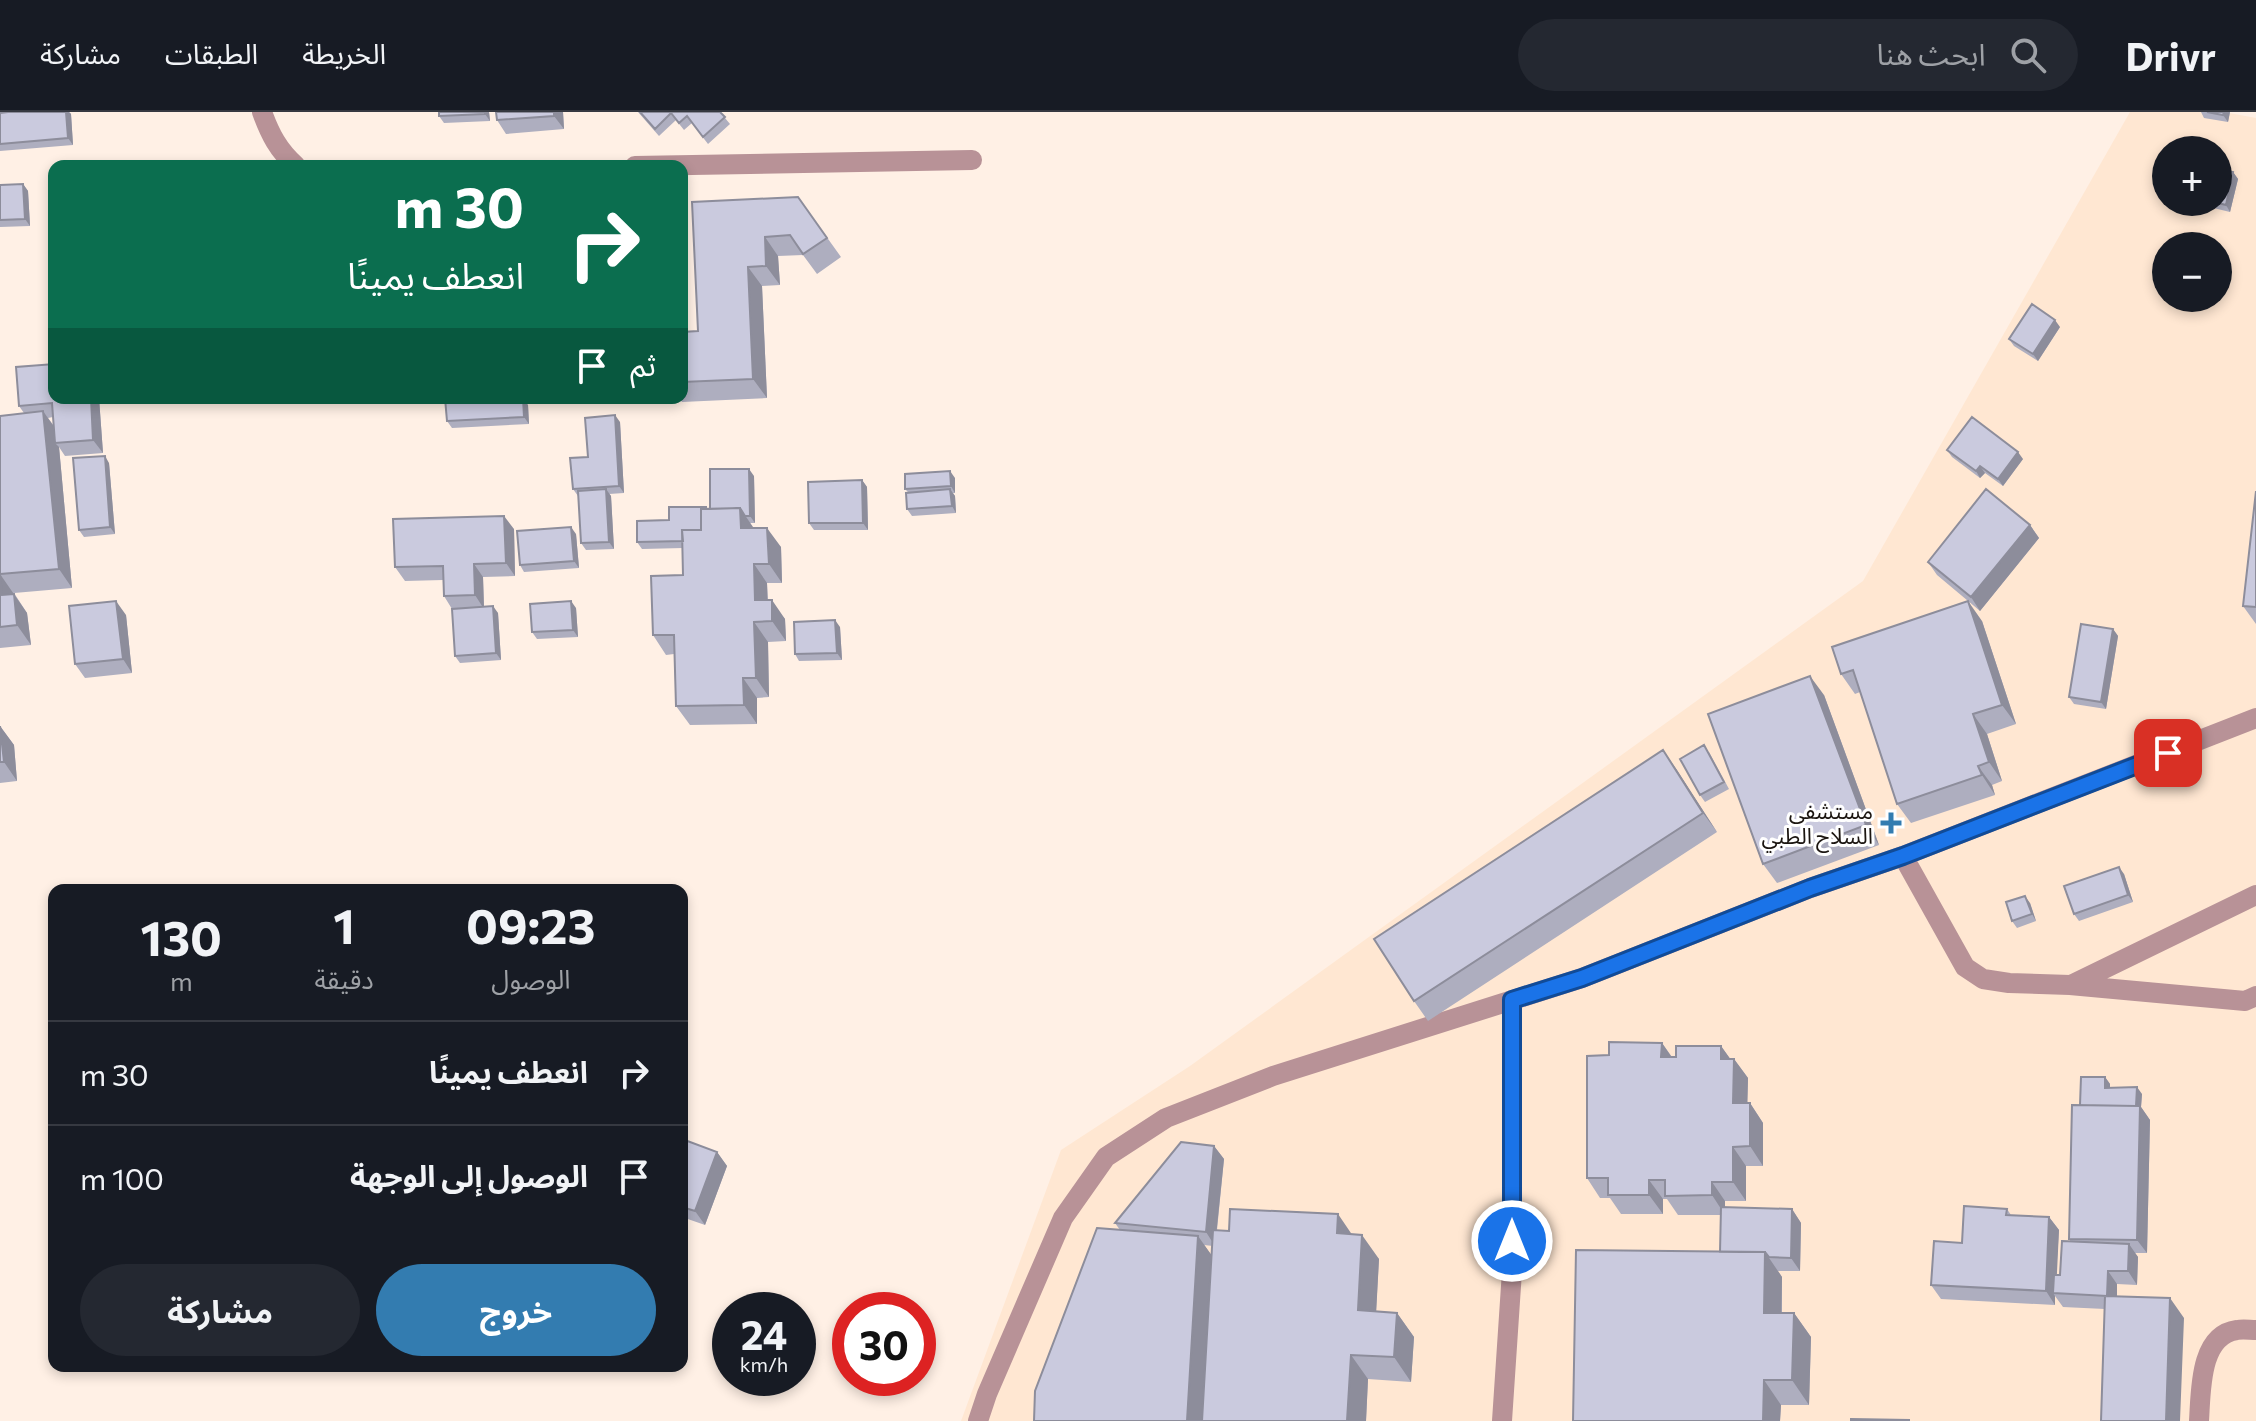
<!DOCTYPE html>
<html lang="ar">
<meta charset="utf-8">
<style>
:root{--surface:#171b24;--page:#242831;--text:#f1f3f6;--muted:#9ea1a6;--line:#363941;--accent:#337cb0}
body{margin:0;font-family:Commissioner,"Noto Sans Arabic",sans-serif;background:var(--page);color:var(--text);direction:rtl;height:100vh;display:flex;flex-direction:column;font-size:30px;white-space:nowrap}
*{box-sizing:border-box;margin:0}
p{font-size:26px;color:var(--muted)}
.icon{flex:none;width:44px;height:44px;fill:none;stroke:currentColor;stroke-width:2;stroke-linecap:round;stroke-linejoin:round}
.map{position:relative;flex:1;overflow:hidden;direction:ltr}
.drawer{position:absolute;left:48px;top:772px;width:640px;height:488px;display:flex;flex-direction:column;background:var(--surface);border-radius:16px;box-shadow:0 4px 12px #0003;direction:rtl}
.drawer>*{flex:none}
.hud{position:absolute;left:48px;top:48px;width:640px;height:244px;border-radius:16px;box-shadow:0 4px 12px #0003;direction:rtl;background:#0b6e4f;color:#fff;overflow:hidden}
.buttons{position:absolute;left:2152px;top:24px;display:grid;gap:16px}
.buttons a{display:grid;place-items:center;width:80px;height:80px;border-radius:50%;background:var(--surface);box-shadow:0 4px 12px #0003;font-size:40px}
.speed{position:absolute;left:712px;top:1180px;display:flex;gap:16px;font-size:40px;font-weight:700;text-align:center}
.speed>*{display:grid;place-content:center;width:104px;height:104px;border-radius:50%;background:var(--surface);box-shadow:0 4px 12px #0003;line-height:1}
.speed small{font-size:20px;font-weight:400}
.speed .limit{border:12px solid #d22;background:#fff;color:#111}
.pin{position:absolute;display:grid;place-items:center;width:68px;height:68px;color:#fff;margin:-34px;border-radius:16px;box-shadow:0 4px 12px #0006}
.me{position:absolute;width:88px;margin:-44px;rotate:0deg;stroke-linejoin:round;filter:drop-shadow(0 0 6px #0008)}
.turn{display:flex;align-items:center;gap:28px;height:168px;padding:0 32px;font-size:36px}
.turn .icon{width:104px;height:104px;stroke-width:2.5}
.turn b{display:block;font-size:56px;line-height:68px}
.then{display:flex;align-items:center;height:76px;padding:0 32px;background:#0003;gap:16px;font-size:30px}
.eta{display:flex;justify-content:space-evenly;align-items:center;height:136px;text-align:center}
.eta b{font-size:48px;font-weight:700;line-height:56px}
.primary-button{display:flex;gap:16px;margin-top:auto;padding:16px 32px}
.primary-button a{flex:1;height:92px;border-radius:48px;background:var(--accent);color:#fff;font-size:32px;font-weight:700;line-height:92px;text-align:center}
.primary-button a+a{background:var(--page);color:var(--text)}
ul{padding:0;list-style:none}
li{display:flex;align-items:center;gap:24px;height:104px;padding:0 32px;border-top:2px solid var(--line)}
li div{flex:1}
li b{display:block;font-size:30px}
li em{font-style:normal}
header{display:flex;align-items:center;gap:48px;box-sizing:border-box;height:112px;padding:0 40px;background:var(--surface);border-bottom:2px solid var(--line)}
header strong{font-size:38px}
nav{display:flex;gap:44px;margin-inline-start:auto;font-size:28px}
.search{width:560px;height:72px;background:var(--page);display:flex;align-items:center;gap:20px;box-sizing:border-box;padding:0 28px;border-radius:44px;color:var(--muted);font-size:30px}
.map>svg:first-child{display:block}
.built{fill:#ffe7d2;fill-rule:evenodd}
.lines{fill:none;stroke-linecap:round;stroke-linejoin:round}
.minor{stroke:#b89297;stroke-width:20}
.wall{fill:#aeaebf;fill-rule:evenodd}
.shaded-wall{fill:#8d8d9b}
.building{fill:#cacade;stroke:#8d8d9b;stroke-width:2}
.route-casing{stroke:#114b97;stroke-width:20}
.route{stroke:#1a73e8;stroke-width:14}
.poi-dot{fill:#337cb0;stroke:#fff;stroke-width:3}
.labels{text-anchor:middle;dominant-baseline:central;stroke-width:6;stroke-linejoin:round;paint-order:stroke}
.poi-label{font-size:22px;fill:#1b1510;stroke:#fff;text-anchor:end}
</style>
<header>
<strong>Drivr</strong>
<div class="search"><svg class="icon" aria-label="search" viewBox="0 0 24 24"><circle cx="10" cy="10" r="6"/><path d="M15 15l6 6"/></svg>ابحث هنا</div>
<nav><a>الخريطة</a><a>الطبقات</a><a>مشاركة</a></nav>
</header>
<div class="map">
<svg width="2256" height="1309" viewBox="0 0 2256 1309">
<rect width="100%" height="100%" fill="#fff0e5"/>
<!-- built -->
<path class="built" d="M2130,0H2224L2256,6V1309H961L1061,1038L1190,954L1863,469ZM2166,38H2218V90H2166ZM2166,134H2218V186H2166Z"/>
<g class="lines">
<!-- minor -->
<path class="minor" d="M262,0C270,22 278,38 296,54
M635,54L972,48
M1903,744L1965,855L1983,867L2009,871L2070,873L2245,889L2256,884
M2073,872L2256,783
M978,1309L987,1282L1063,1106L1106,1045L1166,1006L1273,964L1582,866L1810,776L1903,744L2256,606
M1502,1309L1512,1159V888
M2199,1309C2201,1280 2199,1223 2237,1218C2243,1217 2250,1218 2256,1218"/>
</g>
<!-- wall -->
<path class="wall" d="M8,0H69L71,2L73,33L0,39V1Z
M489,0L490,9L444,11L439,4Z
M496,0H563L564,17L506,22L497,8Z
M638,0H720L730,12L708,32L692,11L684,18L676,8L659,24Z
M2201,0H2230L2228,10L2204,6Z
M2233,60L2238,67L2230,100L2193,91V90H2218Z
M23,72L28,79L30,114L0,115V73Z
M798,85L841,145L817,162L803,143L778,144L780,173L762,174L767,286L682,290L679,286H682V220L698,219L692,90Z
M2060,215L2038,249L2014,234L2009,227Z
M99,286L103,341L65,344L59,335L72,476L14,481L27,501L31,533L0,536V304L24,301L19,294ZM53,305L54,314L48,306Z
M445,286H484V288L528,293L529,312L452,316L447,309Z
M620,310L624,381L609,382L611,384L614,437L586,438L581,431L578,384L573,377L588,345Z
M1947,338L2023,347L2003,374L1985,361L1980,366L1952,345Z
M109,351L115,422L84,425L79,418Z
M754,364L755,411H750L753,416L781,435L782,471H767L768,488L785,507L786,529L768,530L769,585L757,586V612L690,613L676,594L674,542L666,543L653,523L683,463V436L642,437L637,430L669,408L706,395L708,397H710Z
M955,366V381H953L955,384L956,401L912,404L907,397L908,380L905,377Z
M862,368L867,375L868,418H814L809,411Z
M2256,379V512L2243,494Z
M2030,413L2039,426L1980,499L1937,463L1928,450Z
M514,417L515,464L483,465L484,494L498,501L501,548L460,551L455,544L452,497L444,484L443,468L405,469L395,455Z
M576,422L579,456L524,460L520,453Z
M576,496L578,525L537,527L532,520Z
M126,503L132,561L85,566L75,552Z
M1982,509L2016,612L1987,622L2002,669L1992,673L1995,683L1911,711L1897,692L1860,580L1855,582L1841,562Z
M840,515L842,548L799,549L795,542Z
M2113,517L2118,524L2106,597L2074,592L2069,585Z
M1824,583L1879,733L1777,771L1763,752Z
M0,614L14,633L17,669L0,671Z
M1663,638L1717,720L1428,909L1414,889Z
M1709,640L1729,677L1705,690L1700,683Z
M2124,762L2133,790L2079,809L2074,802Z
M2030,791L2036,809L2017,816L2012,809Z
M1662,931L1672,945L1721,934L1730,947H1734L1748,966L1747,991H1750L1763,1011V1054H1746V1089H1725V1095L1792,1097L1801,1111L1800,1159H1778L1782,1165V1201H1794L1811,1225L1809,1293H1781L1780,1309H1573L1720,1140L1721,1103H1678L1667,1087H1663V1102H1621L1610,1086H1600L1587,1066Z
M2105,965L2110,972V976L2142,982L2141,995L2150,1008L2147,1141H2135L2138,1145L2137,1173L2117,1172V1184L2184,1206L2105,1197L2063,1195L2055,1184V1193L1941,1187L1931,1173L1962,1131L2007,1097L2011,1103L2049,1105L2059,1118L2056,1163H2060L2071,1130L2069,1127L2080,993Z
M682,1027L717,1040L727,1054L705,1113L682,1105Z
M1214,1034L1224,1047L1217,1118L1352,1122L1379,1147L1376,1199L1397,1201L1414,1225L1411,1270L1368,1267L1366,1309H1034L1120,1118L1115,1111ZM1204,1133L1213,1134L1212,1144Z"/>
<!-- shaded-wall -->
<path class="shaded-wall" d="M66,0H69L71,2L73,33L68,26Z
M485,0H489L490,9L485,2Z
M554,0H563L564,17L554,4Z
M2224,0H2230L2228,10L2223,3Z
M2233,60L2238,67L2230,100L2226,93Z
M23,72L28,79L30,114L25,107Z
M765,125L778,144L780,173L766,154Z
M748,155L762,174L767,286L753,267Z
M2055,208L2060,215L2038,249L2033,242Z
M91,286H99L103,341L93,328Z
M523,286L528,293L529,312L524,305Z
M43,299L57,319L55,331L59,335L72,476L59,457Z
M615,303L620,310L624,381L619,374Z
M2018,340L2023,347L2003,374L1998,367Z
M105,344L109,351L115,422L110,415Z
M1980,354L1985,361L1980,366L1976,359Z
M749,357L754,364L755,411L750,404Z
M950,359L955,366V381L951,374Z
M862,368L867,375L868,418L863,411Z
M606,377L611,384L614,437L609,430Z
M950,377L955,384L956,401L952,394Z
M740,396L753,415L754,436L741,416Z
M504,404L514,417L515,464L506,451Z
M2030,413L2039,426L1980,499L1971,485Z
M571,415L576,422L579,456L574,449Z
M767,416L781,435L782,471L769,452Z
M474,452L483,465L484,497L475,483Z
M754,452L767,471L768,507L755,488Z
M0,462L27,501L31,533L17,513L2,483Z
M772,488L785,507L786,529L772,509Z
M116,489L126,503L132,561L123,547Z
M571,489L576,496L578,525L573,518Z
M1968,489L1982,509L2016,612L2002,593Z
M493,494L498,501L501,548L496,541Z
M835,508L840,515L842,548L837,541Z
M754,510L768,530L769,585L756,566Z
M2113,517L2118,524L2106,597L2101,590Z
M1810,564L1824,583L1879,733L1866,713Z
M743,566L757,586V612L744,593Z
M1973,602L1987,622L2002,669L1989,650Z
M0,614L14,633L17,669L4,650Z
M1663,638L1677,658L1717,720L1703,701Z
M1978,654L1992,673L1995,683L1982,663Z
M2119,755L2124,762L2133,790L2128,783Z
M2025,784L2030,791L2036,809L2032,802Z
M1662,931L1675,950L1661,945Z
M1721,934L1734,952V947L1748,966L1747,1011L1733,991L1721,947Z
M2105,965L2110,972V983L2105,976Z
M2137,975L2142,982L2141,995L2150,1008L2147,1141L2137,1128Z
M1750,991L1763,1011V1054L1750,1034Z
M1214,1034L1224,1047L1215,1134L1206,1120Z
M1733,1035L1746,1054V1089L1733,1070Z
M717,1040L727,1054L705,1113L695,1099Z
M1649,1068L1663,1087V1102L1649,1083Z
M1712,1070L1725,1089V1103L1712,1083Z
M1792,1097L1801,1111L1800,1159L1791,1146Z
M1338,1102L1355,1127L1337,1121Z
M2049,1105L2059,1118L2056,1181H2053L2055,1184V1193L2046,1179Z
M1362,1123L1379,1147L1375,1222L1358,1198Z
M1198,1124L1215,1148L1205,1309H1187Z
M2129,1132L2138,1145L2137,1173L2128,1159Z
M1765,1140L1782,1165L1781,1225L1764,1201Z
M2108,1159L2117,1172V1197L2107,1184Z
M2170,1186L2184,1206L2180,1309H2166Z
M1397,1201L1414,1225L1411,1270L1394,1245Z
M1794,1201L1811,1225L1809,1293L1792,1268Z
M1351,1243L1368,1267L1366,1309H1347Z
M1764,1268L1781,1293L1780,1309H1763Z"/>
<!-- building -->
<path class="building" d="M8,0H66L68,26L0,32V1Z
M439,0H485V2L439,4Z
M496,0H554V4L497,8Z
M640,0H720L725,5L703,25L687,4L679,11L671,1L655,17Z
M2207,0H2224L2223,3Z
M2218,57L2233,60L2226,93L2214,90H2218Z
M23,72L25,107L0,108V73Z
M798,85L827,126L803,142L790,123L765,125L766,154L748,155L753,267L682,270V220L698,219L692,90Z
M2032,192L2055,208L2033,242L2009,227Z
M54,252V286H91L93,328L55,331L52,291L19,294L16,255Z
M445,286H480V289L523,286L524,305L447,309Z
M43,299L59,457L0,462L2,483L14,482L17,513L0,515V304Z
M615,303L619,374L573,377L570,346L588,345L585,306Z
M1972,305L2018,340L1998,367L1980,354L1976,359L1947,338Z
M105,344L110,415L79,418L73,346Z
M710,357H749L750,404H745L740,396L710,397Z
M950,359L951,374L905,377V362Z
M862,368L863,411H809L808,370Z
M606,377L609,430L581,431L578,379Z
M950,377L952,394L907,397L906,381Z
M1986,377L2030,413L1971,485L1928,450Z
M2256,379V495L2243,494Z
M669,395H706V397H701V418H682L683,429L637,430V409L669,408Z
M740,396L741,416H767L769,452H754L755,488H772V509L754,510L756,566H743L744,593L676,594L674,523H653L651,464L683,463L682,418H701V397Z
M504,404L506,451L474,452L475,483L444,484L443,454L395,455L393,407Z
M571,415L574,449L520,453L517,419Z
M116,489L123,547L75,552L69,494Z
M571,489L573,518L532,520L530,492Z
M1968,489L2002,593L1973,602L1989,650L1978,654L1982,663L1897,692L1853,558L1841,562L1832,535Z
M493,494L496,541L455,544L452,497Z
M835,508L837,541L795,542L794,510Z
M2081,512L2113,517L2101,590L2069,585Z
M1810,564L1866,713L1763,752L1708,602Z
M0,614L4,650H0Z
M1704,633L1724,670L1700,683L1680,647Z
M1663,638L1703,701L1414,889L1374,827Z
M2119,755L2128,783L2074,802L2064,774Z
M2025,784L2032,802L2012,809L2006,790Z
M1609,930L1662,931L1661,945H1676V934H1721V947H1734L1733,991H1750V1034L1733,1035V1070H1712V1083L1665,1084V1068H1649V1083H1608V1066H1587V944L1609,943Z
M2081,965H2105V976L2137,975L2136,994L2080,993Z
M2072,993L2140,994L2137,1128L2069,1127Z
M682,1027L717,1040L695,1099L682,1095Z
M1181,1030L1214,1034L1206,1120L1115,1111Z
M1964,1094L2007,1097L2006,1103L2049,1105L2046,1179L1931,1173L1934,1129L1962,1131Z
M1721,1095L1792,1097L1791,1146L1769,1145L1765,1140H1720Z
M1230,1097L1338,1102L1337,1121L1362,1123L1358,1198L1397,1201L1394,1245L1351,1243L1347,1309H1202L1213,1118L1229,1119Z
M1097,1116L1198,1124L1187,1309H1034L1035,1279Z
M2062,1129L2129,1132L2128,1159H2108L2107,1184L2053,1181L2054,1163H2060Z
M1576,1138L1765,1140L1764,1201H1794L1792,1268H1764L1763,1309H1573Z
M2105,1184L2170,1186L2166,1309H2101Z
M1851,1307L1909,1308V1309H1851Z"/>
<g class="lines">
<defs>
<path id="route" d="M1512,1129V888L1582,866L1810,776L1903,744L2168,641"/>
</defs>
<!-- route casing -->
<use href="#route" class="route-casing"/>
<!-- route -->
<use href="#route" class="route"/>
</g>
<!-- markers -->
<path class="poi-dot" d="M1887 699h8v8h8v8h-8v8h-8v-8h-8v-8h8z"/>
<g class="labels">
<!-- poi labels -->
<g class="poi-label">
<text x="1873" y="698">مستشفى<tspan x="1873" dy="25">السلاح الطبي</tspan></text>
</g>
</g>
</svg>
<div class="buttons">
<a>+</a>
<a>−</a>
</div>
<div class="speed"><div>24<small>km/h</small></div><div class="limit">30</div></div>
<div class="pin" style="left:2168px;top:641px;background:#d93025"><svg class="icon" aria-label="arrive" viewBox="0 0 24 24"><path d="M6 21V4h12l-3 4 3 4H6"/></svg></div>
<svg class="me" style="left:1512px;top:1129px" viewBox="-20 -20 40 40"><circle r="17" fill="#1a73e8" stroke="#fff" stroke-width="3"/><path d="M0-11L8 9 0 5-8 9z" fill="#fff"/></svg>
<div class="hud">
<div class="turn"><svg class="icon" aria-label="right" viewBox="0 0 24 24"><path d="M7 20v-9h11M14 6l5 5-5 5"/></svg><div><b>30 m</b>انعطف يمينًا</div></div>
<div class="then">ثم<svg class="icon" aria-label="arrive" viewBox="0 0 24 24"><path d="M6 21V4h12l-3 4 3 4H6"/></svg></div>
</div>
<section class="drawer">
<div class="eta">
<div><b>09:23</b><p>الوصول</p></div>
<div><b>1</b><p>دقيقة</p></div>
<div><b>130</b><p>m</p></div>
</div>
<ul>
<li><svg class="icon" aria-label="right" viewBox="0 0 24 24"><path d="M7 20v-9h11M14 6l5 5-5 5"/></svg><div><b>انعطف يمينًا</b></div><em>30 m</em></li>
<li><svg class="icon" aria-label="arrive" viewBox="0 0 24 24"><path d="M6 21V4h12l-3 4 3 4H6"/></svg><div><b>الوصول إلى الوجهة</b></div><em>100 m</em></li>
</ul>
<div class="primary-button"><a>خروج</a><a>مشاركة</a></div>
</section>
</div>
